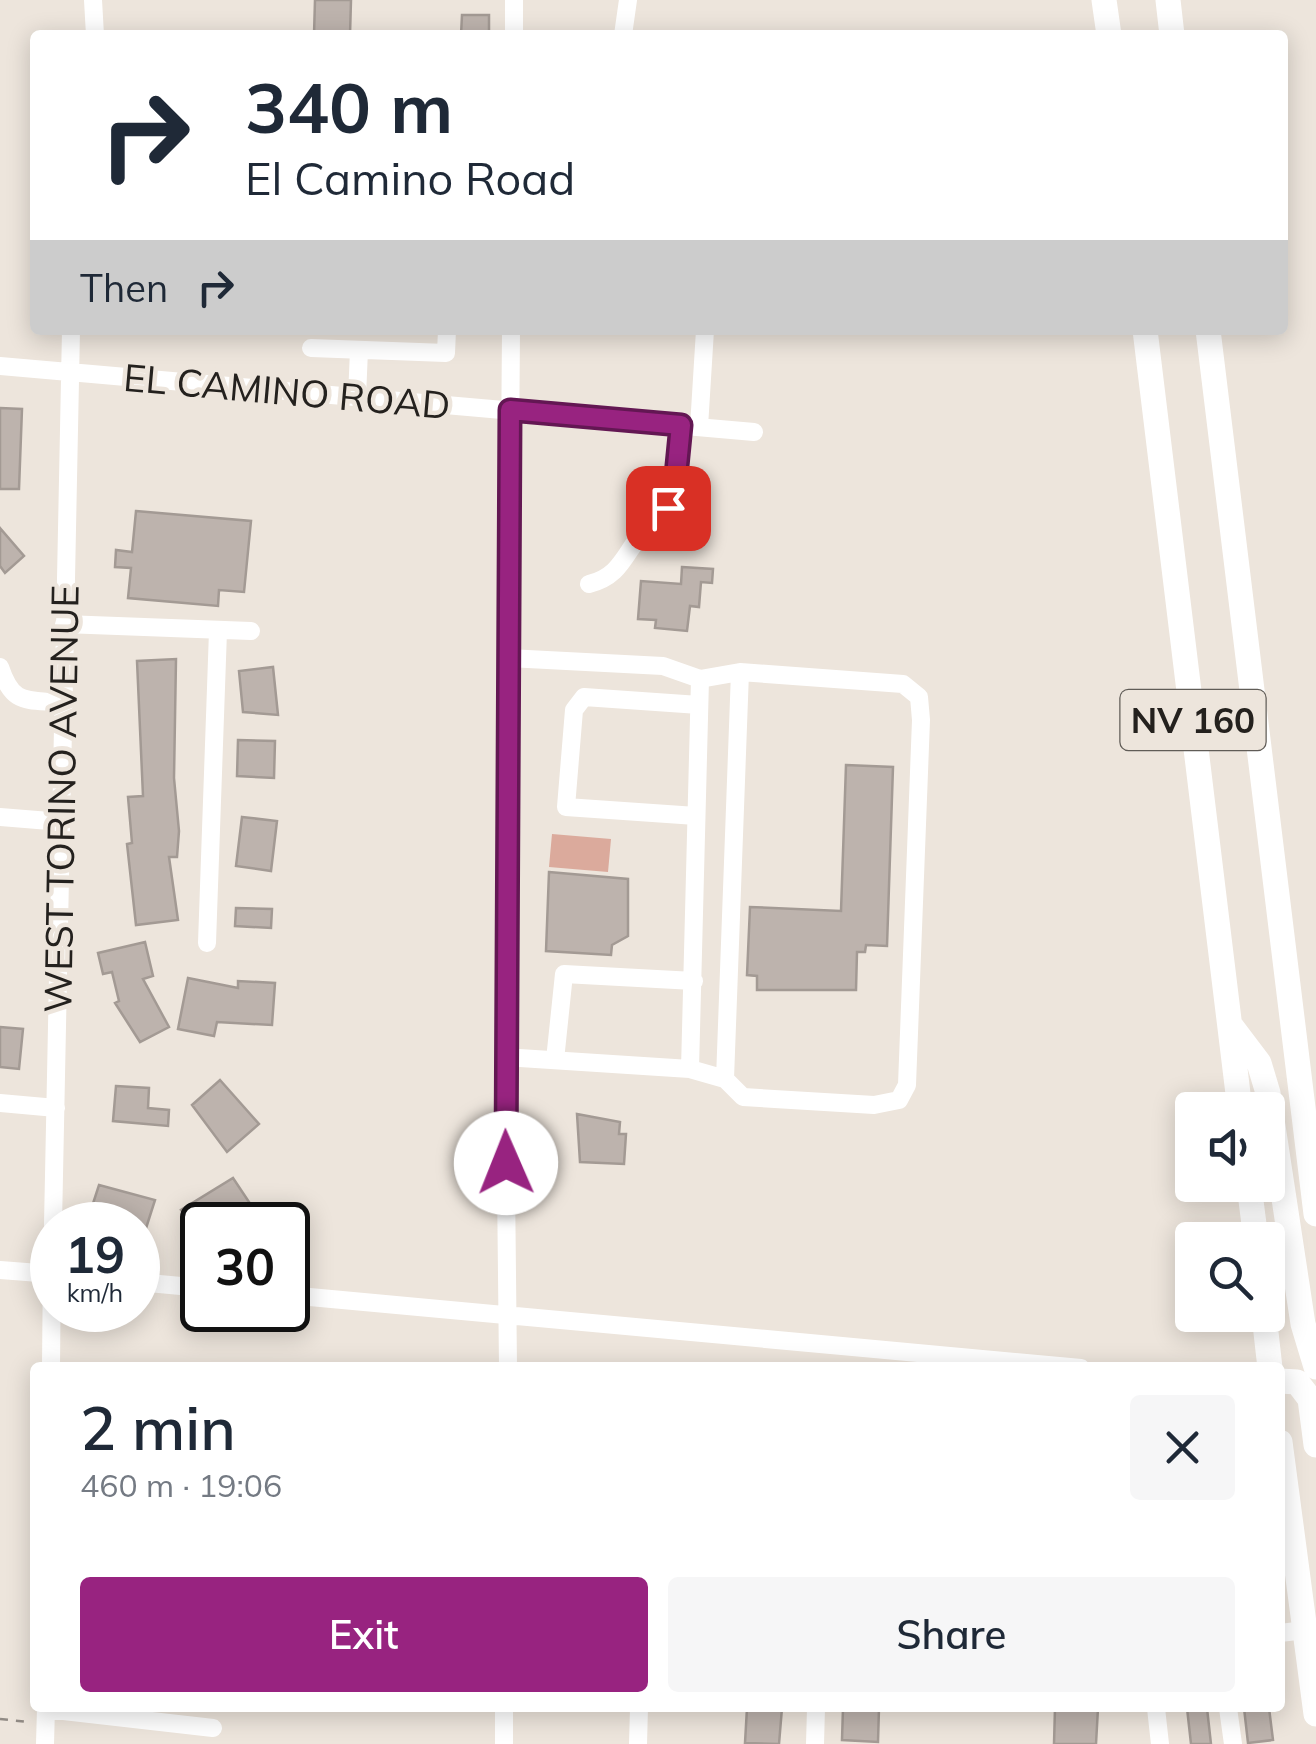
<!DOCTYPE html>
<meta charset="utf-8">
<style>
:root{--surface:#fff;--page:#f6f6f7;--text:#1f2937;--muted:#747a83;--accent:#982380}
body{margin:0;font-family:Mulish,sans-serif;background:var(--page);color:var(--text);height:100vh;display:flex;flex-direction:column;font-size:38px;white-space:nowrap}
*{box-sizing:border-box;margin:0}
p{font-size:32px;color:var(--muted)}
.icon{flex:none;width:55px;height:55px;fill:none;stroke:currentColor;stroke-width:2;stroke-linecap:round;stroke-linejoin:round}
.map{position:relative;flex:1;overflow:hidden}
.sheet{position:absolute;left:30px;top:1362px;width:1255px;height:350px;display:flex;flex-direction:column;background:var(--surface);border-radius:10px;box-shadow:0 5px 25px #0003}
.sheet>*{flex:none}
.top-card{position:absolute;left:30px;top:30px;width:1258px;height:305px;border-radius:10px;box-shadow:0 5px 25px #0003;background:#fff;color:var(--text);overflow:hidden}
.tools{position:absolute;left:1175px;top:1092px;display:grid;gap:20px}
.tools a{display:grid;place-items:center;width:110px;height:110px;border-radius:10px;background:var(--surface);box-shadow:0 5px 25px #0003;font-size:50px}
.speed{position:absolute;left:30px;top:1202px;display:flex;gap:20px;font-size:50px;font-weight:700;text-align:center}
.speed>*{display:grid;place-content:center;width:130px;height:130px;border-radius:50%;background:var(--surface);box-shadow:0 5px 25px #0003;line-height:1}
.speed small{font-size:25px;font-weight:400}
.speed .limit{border:5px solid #111;border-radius:15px;background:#fff;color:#111}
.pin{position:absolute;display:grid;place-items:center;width:85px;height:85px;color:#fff;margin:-42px;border-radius:20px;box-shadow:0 5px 15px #0006}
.me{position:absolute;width:110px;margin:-55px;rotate:359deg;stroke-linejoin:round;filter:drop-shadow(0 0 8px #0008)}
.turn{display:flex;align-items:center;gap:35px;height:210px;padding:0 50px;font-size:45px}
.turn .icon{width:130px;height:130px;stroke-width:2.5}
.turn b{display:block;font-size:70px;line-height:85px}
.then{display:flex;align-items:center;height:95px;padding:0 50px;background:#0003;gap:20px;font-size:38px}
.round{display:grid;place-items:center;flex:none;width:105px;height:105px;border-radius:10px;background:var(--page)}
.overview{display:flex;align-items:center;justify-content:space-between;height:170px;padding:0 50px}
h1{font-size:60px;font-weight:600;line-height:75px}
.action{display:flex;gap:20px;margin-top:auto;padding:20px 50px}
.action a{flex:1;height:115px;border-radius:10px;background:var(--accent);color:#fff;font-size:40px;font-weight:600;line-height:115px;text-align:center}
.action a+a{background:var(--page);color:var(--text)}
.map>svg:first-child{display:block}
.green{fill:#dbaa9c}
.building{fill:#bdb3ad;stroke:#a39a94;stroke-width:2.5}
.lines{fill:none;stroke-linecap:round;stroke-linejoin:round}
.path{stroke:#918b85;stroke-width:2.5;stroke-dasharray:8 8;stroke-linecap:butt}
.minor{stroke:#fff;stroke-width:18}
.highway{stroke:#fff;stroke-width:25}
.route-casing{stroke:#631753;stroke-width:25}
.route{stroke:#982380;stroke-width:18}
.labels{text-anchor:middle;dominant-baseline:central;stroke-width:9;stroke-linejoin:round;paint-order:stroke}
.shield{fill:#ede5dc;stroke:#605c57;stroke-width:2.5}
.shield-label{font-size:35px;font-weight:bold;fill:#24211e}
.street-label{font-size:38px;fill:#24211e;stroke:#ede5dc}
</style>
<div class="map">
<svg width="1316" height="1744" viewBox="0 0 1316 1744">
<rect width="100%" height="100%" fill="#ede5dc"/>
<!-- green -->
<path class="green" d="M552,834L611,839L608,872L549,867Z"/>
<!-- building -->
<path class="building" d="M315,0H351L350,35H314Z
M462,15H489V35H461Z
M0,408L22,409L19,489H0Z
M136,511L251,521L244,592L219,590L218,606L128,598L131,568L115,567L116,550L132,552Z
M0,528L24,556L5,573L0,566Z
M682,567L713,569L712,583L701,582L699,607L690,606L687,631L655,628L656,620L638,619L641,581L681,584Z
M176,659L174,778L179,831L177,857H169L178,920L136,925L127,844L132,843L128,797L143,796L137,661Z
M273,667L278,715L243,712L239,671Z
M238,740L275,741L274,778L237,776Z
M846,765L893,767L887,946L866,945L865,952H857L856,990H757V976L747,975L750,907L841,911Z
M242,817L277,821L271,871L236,866Z
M549,872L628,879V936L612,945L611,955L546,951Z
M236,908L272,909L271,928L235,926Z
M145,942L153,976L143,979L169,1027L140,1042L115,1003L119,1001L112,972L103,974L98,953Z
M188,978L238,988V981L275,983L272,1025L217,1022L214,1036L178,1029Z
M0,1027L23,1029L19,1069L0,1067Z
M220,1080L259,1124L227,1152L192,1105Z
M116,1086L149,1088L148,1108L169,1110L168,1126L113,1121Z
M577,1114L620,1122L619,1134H626L624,1164L580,1162Z
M233,1178L255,1211L234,1225H202V1241L181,1210Z
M99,1185L155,1200L140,1247L138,1225L101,1219L99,1225H86Z
M747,1708H782L779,1744L745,1743Z
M843,1708H879L878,1742L842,1740Z
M1055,1708H1098L1096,1744H1054Z
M1187,1708H1207L1211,1744H1191Z
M1244,1708H1269L1273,1740L1248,1743Z"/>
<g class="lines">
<!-- path -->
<path class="path" d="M0,1719L28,1722"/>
<!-- minor -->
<path class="minor" d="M93,0L95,35
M514,35V0
M623,35L628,0
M311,348L446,353L447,330
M0,366L754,432
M357,397L359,350
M699,427L705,330
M589,584C621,576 624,554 643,532C657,517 670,509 675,488C679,468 679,446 681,425
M64,624L251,631
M0,667C13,706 26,699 63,703
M696,816L566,807L574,710L584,697L699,705
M0,817L62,822
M207,943L218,631
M505,1057L690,1069L700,679L663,666L508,658
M555,1060L564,974L694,981
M690,1069L725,1079L743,1097L874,1105L899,1100L907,1085L921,720L919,697L903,684L740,672L700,679
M725,1079L740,672
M0,1103L56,1108
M53,1225L71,330
M0,1270L52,1274
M138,1282L202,1288
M288,1295L1081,1368
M51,1368L52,1257
M508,1368L505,1088L511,330
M1280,1633L1305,1630
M1156,1708L1160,1744
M1228,1708L1233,1744
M46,1709L213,1728
M45,1744L46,1708
M504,1744V1708
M638,1744L639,1708
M815,1744L816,1708"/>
<!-- highway -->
<path class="highway" d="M1104,0L1109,35
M1168,0L1172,35
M1145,330L1240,1110
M1208,330L1316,1214
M1231,1026L1259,1063L1268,1093L1303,1324L1316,1367
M1249,1185L1256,1240
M1264,1315L1270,1368
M1280,1381L1297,1382L1310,1399L1316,1445
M1280,1442L1316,1714"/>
</g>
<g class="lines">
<defs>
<path id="route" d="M506,1163L510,410L681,425L675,486L668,508"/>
</defs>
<!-- route casing -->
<use href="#route" class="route-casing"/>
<!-- route -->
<use href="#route" class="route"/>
</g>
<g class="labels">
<!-- shield labels -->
<rect class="shield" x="1120.5" y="690" width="145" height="60" rx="8"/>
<g class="shield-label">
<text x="1193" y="720">NV 160</text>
</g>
<!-- street labels -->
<g class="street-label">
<text transform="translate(287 391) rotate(5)">EL CAMINO ROAD</text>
<text transform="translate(61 799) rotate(-89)">WEST TORINO AVENUE</text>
</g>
</g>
</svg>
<div class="tools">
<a><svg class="icon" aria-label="sound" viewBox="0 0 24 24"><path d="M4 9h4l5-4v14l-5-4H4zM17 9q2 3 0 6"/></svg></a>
<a><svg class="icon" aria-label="search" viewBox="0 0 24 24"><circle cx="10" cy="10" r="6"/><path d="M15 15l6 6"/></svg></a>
</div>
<div class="speed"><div>19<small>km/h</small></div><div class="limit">30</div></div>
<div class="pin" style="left:668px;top:508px;background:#d93025"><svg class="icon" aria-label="arrive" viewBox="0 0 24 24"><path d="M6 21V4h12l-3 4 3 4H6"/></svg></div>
<svg class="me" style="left:506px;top:1163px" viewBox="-20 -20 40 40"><circle r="19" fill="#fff"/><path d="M0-13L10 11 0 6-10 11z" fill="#982380"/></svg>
<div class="top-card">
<div class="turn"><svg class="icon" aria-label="right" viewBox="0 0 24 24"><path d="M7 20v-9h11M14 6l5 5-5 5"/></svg><div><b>340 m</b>El Camino Road</div></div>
<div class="then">Then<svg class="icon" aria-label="right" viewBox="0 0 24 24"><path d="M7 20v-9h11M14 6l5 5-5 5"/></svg></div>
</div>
<section class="sheet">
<div class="overview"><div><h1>2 min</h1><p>460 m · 19:06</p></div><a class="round"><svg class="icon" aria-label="close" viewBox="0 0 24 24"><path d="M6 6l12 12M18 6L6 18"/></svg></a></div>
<div class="action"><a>Exit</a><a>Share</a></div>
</section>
</div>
